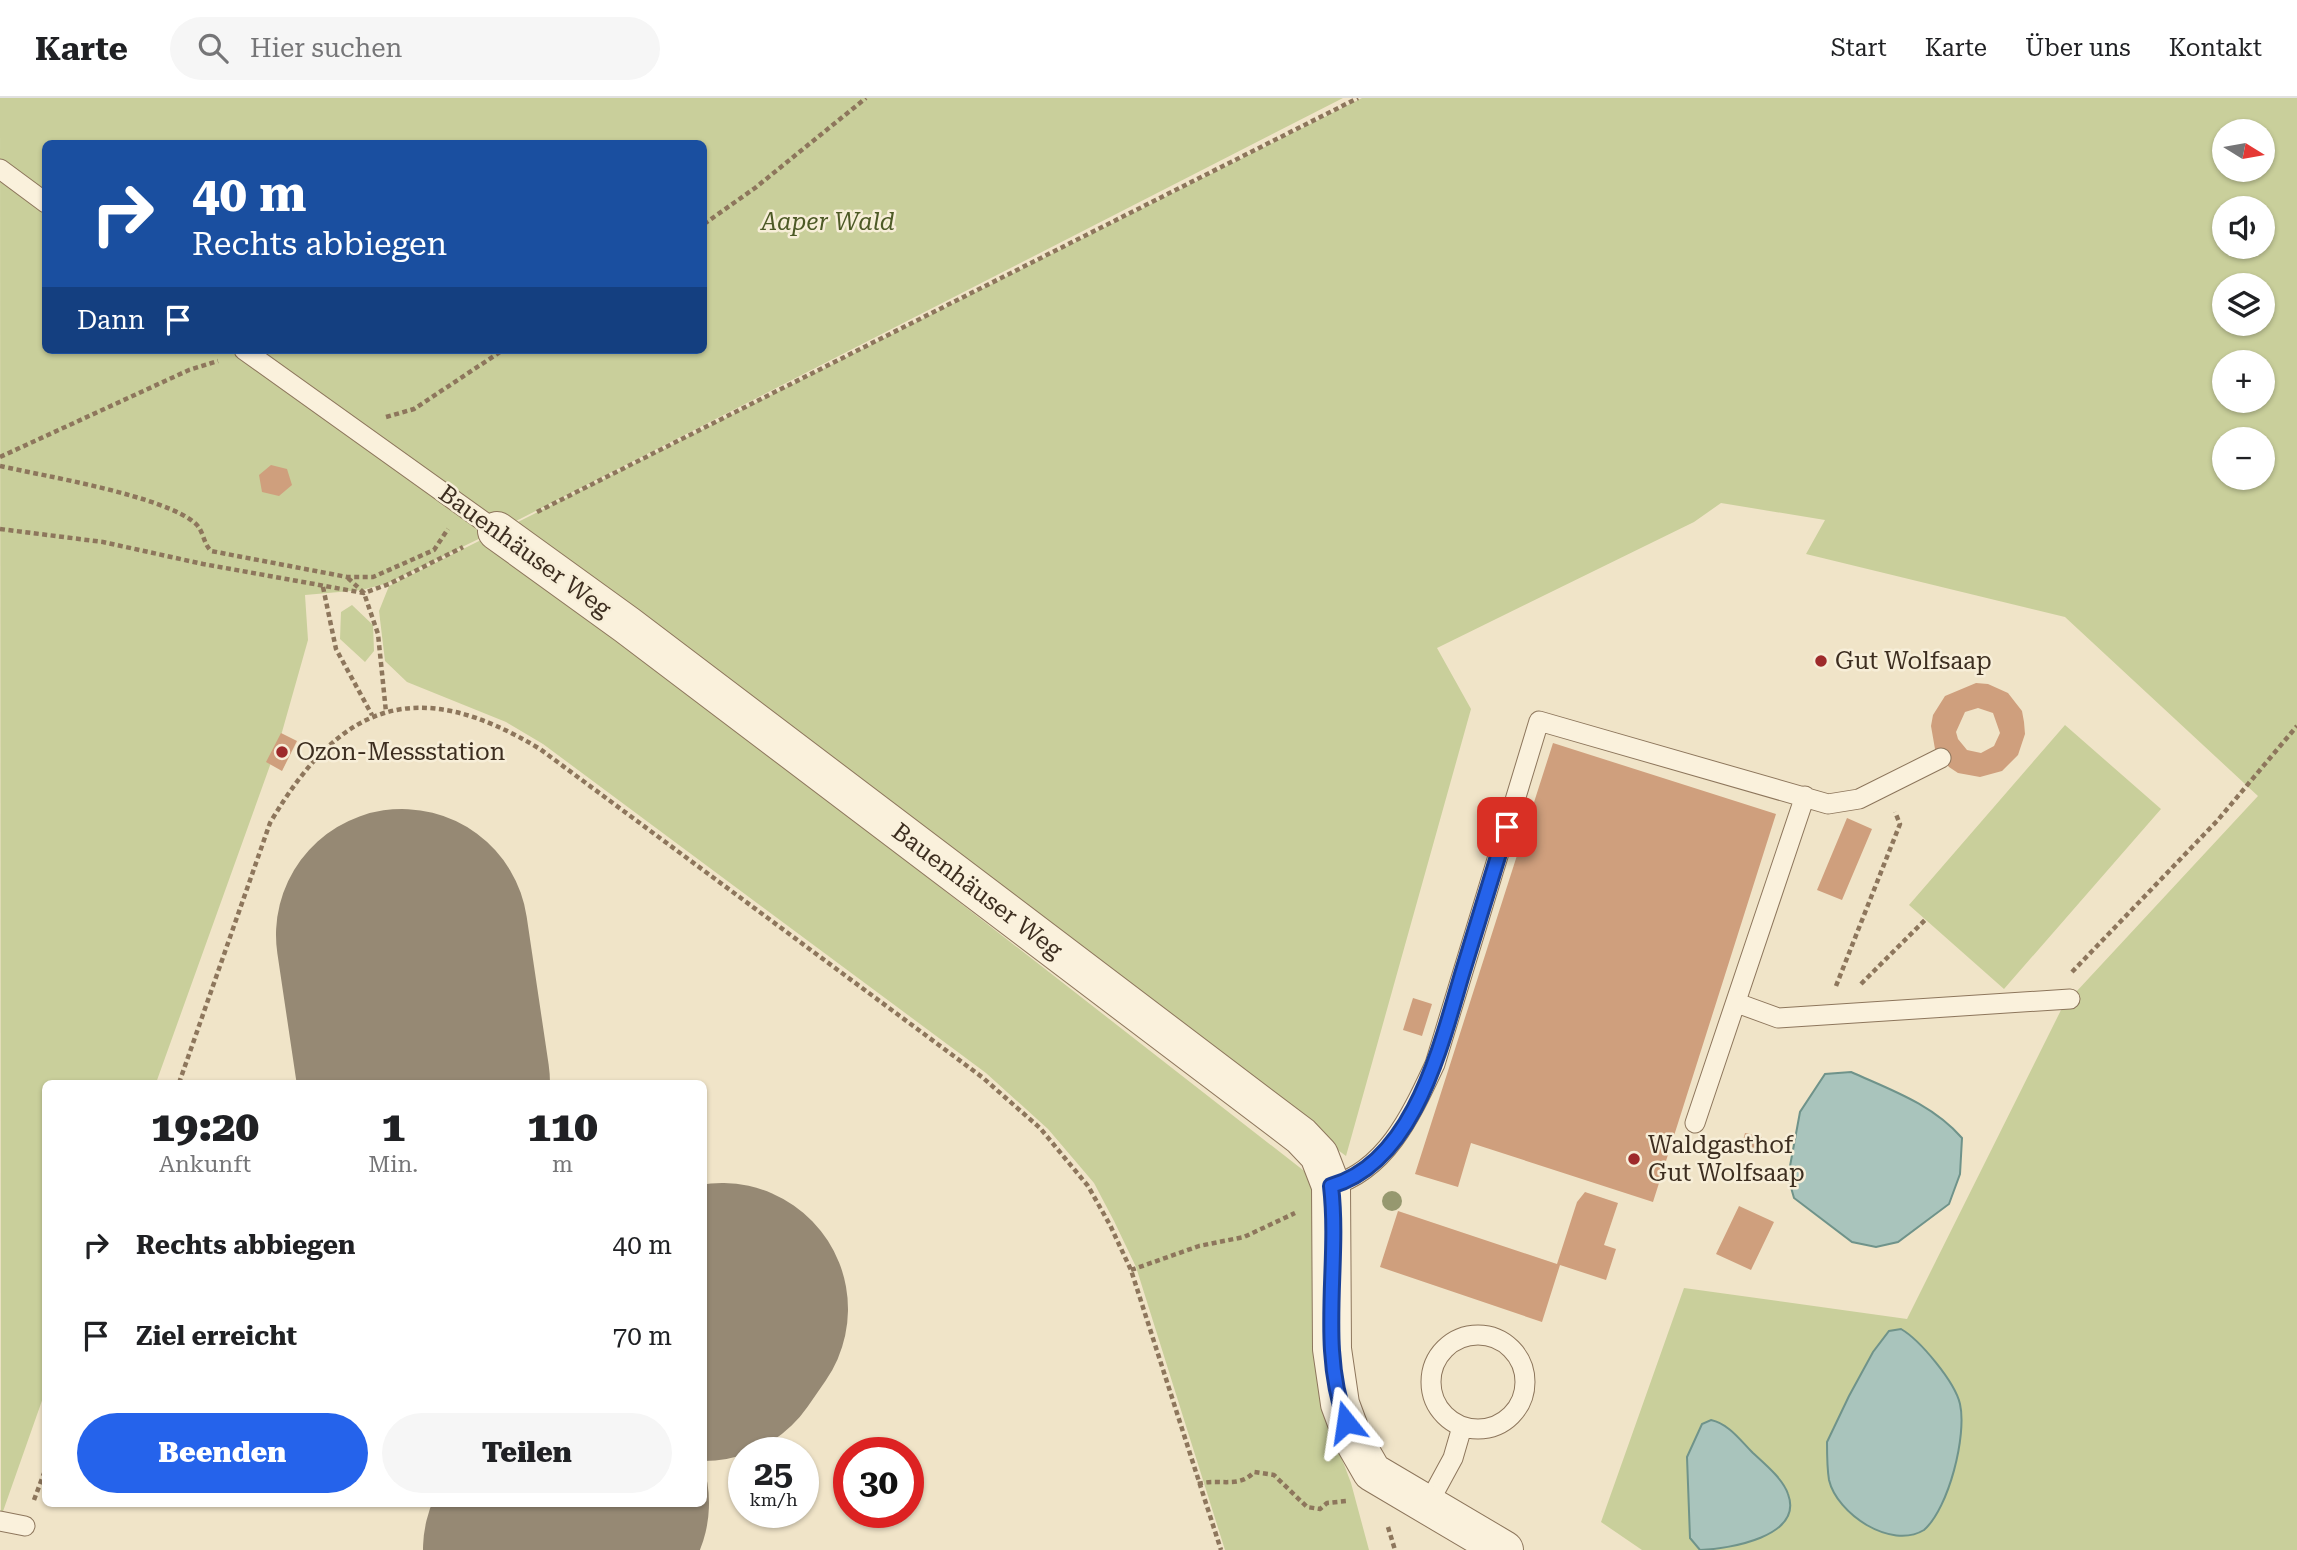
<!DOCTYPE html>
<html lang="de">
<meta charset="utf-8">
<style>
:root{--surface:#fff;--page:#f6f6f6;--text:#202124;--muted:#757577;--line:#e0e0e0;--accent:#2563eb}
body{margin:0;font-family:"Roboto Serif",serif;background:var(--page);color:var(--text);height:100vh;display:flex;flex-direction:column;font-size:26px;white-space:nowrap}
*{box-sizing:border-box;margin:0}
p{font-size:23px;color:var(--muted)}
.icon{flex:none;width:38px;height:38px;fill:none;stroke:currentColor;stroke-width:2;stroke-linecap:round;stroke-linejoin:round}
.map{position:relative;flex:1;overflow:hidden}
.sheet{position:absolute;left:42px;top:982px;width:665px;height:427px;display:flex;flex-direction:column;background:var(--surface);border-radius:10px;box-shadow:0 2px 5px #0004}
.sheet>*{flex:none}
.hud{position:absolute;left:42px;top:42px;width:665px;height:214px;border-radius:10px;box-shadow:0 2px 5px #0004;background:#1a4fa0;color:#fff;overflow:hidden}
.needle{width:46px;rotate:101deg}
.buttons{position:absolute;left:2212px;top:21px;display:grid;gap:14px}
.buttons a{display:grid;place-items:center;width:63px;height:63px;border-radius:50%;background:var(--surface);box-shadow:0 2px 5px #0004;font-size:35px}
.speed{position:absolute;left:728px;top:1339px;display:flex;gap:14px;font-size:35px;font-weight:700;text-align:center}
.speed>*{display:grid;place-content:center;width:91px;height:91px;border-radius:50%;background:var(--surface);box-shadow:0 2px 5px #0004;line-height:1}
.speed small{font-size:18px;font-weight:400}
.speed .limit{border:10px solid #d22;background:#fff;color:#111}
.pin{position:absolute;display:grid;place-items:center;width:60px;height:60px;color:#fff;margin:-30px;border-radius:14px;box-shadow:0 4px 10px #0006}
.me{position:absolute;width:77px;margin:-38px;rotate:345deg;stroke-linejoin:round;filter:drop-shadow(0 0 5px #0008)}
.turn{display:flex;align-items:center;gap:24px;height:147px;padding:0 35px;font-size:32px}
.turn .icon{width:91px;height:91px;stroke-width:2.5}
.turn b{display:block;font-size:49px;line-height:60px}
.then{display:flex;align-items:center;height:66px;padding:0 35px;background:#0003;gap:14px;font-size:26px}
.eta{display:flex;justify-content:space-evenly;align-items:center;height:119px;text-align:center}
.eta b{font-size:42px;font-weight:800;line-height:49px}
.primary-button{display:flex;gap:14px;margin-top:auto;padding:14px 35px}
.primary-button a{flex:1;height:80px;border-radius:42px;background:var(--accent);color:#fff;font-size:28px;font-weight:800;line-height:80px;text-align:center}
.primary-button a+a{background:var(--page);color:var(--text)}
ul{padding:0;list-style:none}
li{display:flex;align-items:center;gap:21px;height:91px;padding:0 35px}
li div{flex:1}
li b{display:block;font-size:26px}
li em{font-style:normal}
header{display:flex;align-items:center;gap:42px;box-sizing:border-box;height:98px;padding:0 35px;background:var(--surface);border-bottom:2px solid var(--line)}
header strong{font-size:33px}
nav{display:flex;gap:38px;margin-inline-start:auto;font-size:24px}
.search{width:490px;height:63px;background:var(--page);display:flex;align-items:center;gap:18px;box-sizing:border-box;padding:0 24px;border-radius:38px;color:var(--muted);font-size:26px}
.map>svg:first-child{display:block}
.green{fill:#c9cf9b;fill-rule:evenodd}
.water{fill:#a9c4bc;stroke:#6f938a;stroke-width:2}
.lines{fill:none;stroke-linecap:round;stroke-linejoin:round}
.runway{stroke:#968974;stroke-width:252}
.building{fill:#cf9f7d;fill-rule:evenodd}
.service-casing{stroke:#8d765c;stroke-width:21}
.minor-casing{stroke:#8d765c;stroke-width:40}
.path{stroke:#8d765c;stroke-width:4.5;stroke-dasharray:5 3.5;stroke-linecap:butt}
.service{stroke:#faf1dc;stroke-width:19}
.minor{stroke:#faf1dc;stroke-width:38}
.tree{fill:#96986f}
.route-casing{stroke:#184099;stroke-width:18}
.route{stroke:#2563eb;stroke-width:12}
.poi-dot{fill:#9e2a2b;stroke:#f7eed8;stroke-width:2.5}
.labels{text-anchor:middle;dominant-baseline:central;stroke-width:5;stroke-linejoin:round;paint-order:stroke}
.park-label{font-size:24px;font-style:italic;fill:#4d5a26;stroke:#f7eed8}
.street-label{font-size:24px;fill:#3d2e20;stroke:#f7eed8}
.poi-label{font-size:24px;fill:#3d2e20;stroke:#f7eed8;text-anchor:start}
</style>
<header>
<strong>Karte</strong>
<div class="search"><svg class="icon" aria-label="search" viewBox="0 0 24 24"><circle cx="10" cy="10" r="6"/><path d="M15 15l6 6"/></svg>Hier suchen</div>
<nav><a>Start</a><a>Karte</a><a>Über uns</a><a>Kontakt</a></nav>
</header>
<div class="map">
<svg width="2297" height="1452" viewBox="0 0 2297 1452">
<rect width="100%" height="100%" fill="#f0e4c8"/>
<!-- green -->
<path class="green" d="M0,0H1343L520,421L388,485L362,492L305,497L308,542L282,634L156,985H46L45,1294L1,1419ZM46,46H704V252H46Z
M1362,0H2297V1452H1642L1601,1424L1684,1190L1907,1221L2063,908L2258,698L2065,519L1806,456L1825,422L1721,405L1694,424L1437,550L1471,611L1346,1058L500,433ZM2224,33H2263V72H2224ZM2224,110H2263V149H2224ZM2224,187H2263V226H2224ZM2224,264H2263V303H2224ZM2224,341H2263V380H2224Z
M483,441L659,570L1326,1090L1325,1316L1351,1385L1369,1452H1225L1136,1169L1114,1123L1094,1085L1048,1031L986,975L543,646L506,624L407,584L385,563L379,513L389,488Z
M352,507L373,527L374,553L365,564L340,541L341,514Z
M2065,627L2161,711L2004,891L1909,807Z"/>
<!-- water -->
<path class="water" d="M1851,974C1891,992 1932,1006 1962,1040L1960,1076L1949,1106L1898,1144L1876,1149L1852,1144L1794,1100L1788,1079L1800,1014L1825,976Z
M1901,1231C1920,1242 1955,1284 1960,1306C1967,1337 1949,1410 1924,1432C1891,1452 1837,1416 1829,1382C1827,1370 1827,1356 1827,1344L1849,1298L1873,1254L1889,1233Z
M1711,1322C1729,1326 1740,1342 1753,1355C1765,1366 1783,1381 1788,1396C1804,1439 1728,1451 1700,1452L1690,1440L1687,1359L1702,1326Z"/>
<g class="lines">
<!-- runway -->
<path class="runway" d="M402,837L424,985
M704,1237L722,1211
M549,1452L583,1405"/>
</g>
<!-- building -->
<path class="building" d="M271,367L287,371L292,387L279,398L262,394L259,377Z
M1976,585L1988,586L2008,595L2022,613L2024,624L2025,636L2018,657L2002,673L1980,679L1958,675L1949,669L1935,651L1931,628L1933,617L1945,598ZM1978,610L1993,615L2000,635L1994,648L1981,655L1967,652L1958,641L1956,634L1965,614Z
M281,635L297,643L282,673L266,664Z
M1553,645L1776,716L1653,1104L1471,1045L1458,1089L1415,1076Z
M1847,720L1872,731L1842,802L1817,792Z
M1413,900L1432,906L1422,938L1403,932Z
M1745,1035L1762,1039L1758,1051L1742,1046Z
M1585,1094L1618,1105L1604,1147L1616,1151L1606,1182L1560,1167L1542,1224L1380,1169L1398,1113L1557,1166L1577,1104Z
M1739,1108L1774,1124L1751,1172L1716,1156Z"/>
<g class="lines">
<defs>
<path id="service" d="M0,71L46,105
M244,252L497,433
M1737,905L1778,920L2070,901
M1695,1025L1805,698
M1331,1088C1387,1072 1412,1015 1435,966L1539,623L1828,706L1859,701L1941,660
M1431 1284a47 47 0 1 1 94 0a47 47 0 1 1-94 0Z
M1428,1406L1453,1360L1462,1329
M0,1423L25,1428"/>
<g id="minor">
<path id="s1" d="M497,433L627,527L1301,1038L1319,1057L1331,1088L1332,1251L1340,1306L1353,1341L1372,1374L1504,1452"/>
</g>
</defs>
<!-- service casing -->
<use href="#service" class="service-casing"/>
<!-- minor casing -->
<use href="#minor" class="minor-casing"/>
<!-- path -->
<path class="path" d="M704,126L755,90L866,0
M386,319L414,311L503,252
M0,359L189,272L218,263
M0,368C44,378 166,398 196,426C204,434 203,445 211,453L347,479H373L434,452L448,431
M537,414L1358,0
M0,431L103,444L203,466L364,495L389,486L463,449
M348,480L364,495L378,536L386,614
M323,489L336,551L372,617
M2072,874L2217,723L2297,628
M1861,886L1925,822
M1836,888L1900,726L1895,714
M179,985L270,725C341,603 418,577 540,651L982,979L1040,1030L1088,1088L1110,1127L1131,1172L1221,1452
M1131,1172L1199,1148L1244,1139L1295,1115
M1198,1386C1218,1380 1239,1391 1254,1374L1274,1377L1307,1409L1320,1411L1327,1405L1347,1403
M34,1402L46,1370
M1388,1429L1395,1452"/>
<!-- service -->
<use href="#service" class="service"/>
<!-- minor -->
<use href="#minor" class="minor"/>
</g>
<!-- trees -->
<circle class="tree" cx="1392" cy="1103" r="10"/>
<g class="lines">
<defs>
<path id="route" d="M1346,1324C1318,1248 1340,1166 1331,1088C1415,1064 1441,946 1463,873C1478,825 1492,777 1507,729"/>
</defs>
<!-- route casing -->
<use href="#route" class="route-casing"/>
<!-- route -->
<use href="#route" class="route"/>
</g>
<!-- markers -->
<g class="poi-dot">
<circle cx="1821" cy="563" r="7"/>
<circle cx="282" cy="654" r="7"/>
<circle cx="1634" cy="1061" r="7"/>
</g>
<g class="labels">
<!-- park labels -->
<g class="park-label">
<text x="828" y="124">Aaper Wald</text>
</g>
<!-- street labels -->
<g class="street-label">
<text transform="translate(525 453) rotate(36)">Bauenhäuser Weg</text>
<text stroke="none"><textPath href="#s1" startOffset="600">Bauenhäuser Weg</textPath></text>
</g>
<!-- poi labels -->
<g class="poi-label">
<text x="1835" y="563">Gut Wolfsaap</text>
<text x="296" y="654">Ozon-Messstation</text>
<text x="1648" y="1047">Waldgasthof<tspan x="1648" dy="28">Gut Wolfsaap</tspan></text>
</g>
</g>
</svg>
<div class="buttons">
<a><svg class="needle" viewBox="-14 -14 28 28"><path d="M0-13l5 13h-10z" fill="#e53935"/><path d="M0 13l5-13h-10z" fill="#757577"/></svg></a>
<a><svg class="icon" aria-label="sound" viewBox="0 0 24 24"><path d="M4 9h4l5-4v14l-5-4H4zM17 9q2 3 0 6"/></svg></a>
<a><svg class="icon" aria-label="layers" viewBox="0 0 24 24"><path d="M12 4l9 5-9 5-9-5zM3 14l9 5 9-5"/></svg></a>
<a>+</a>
<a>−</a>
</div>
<div class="speed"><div>25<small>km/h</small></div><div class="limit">30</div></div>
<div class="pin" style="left:1507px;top:729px;background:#d93025"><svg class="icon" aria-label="arrive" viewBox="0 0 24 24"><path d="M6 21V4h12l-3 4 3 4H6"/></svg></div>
<svg class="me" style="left:1346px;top:1324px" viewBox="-20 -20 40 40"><path d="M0-17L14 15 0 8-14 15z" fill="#2563eb" stroke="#fff" stroke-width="4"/></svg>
<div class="hud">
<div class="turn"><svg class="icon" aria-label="right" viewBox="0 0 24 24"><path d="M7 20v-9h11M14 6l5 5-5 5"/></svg><div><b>40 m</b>Rechts abbiegen</div></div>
<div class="then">Dann<svg class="icon" aria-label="arrive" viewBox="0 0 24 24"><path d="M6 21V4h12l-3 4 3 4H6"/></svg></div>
</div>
<section class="sheet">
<div class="eta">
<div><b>19:20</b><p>Ankunft</p></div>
<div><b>1</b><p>Min.</p></div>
<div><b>110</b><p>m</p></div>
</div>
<ul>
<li><svg class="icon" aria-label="right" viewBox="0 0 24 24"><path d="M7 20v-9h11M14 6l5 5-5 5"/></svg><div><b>Rechts abbiegen</b></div><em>40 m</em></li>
<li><svg class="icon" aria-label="arrive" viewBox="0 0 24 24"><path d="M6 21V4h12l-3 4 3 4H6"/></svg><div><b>Ziel erreicht</b></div><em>70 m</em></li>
</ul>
<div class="primary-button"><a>Beenden</a><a>Teilen</a></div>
</section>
</div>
